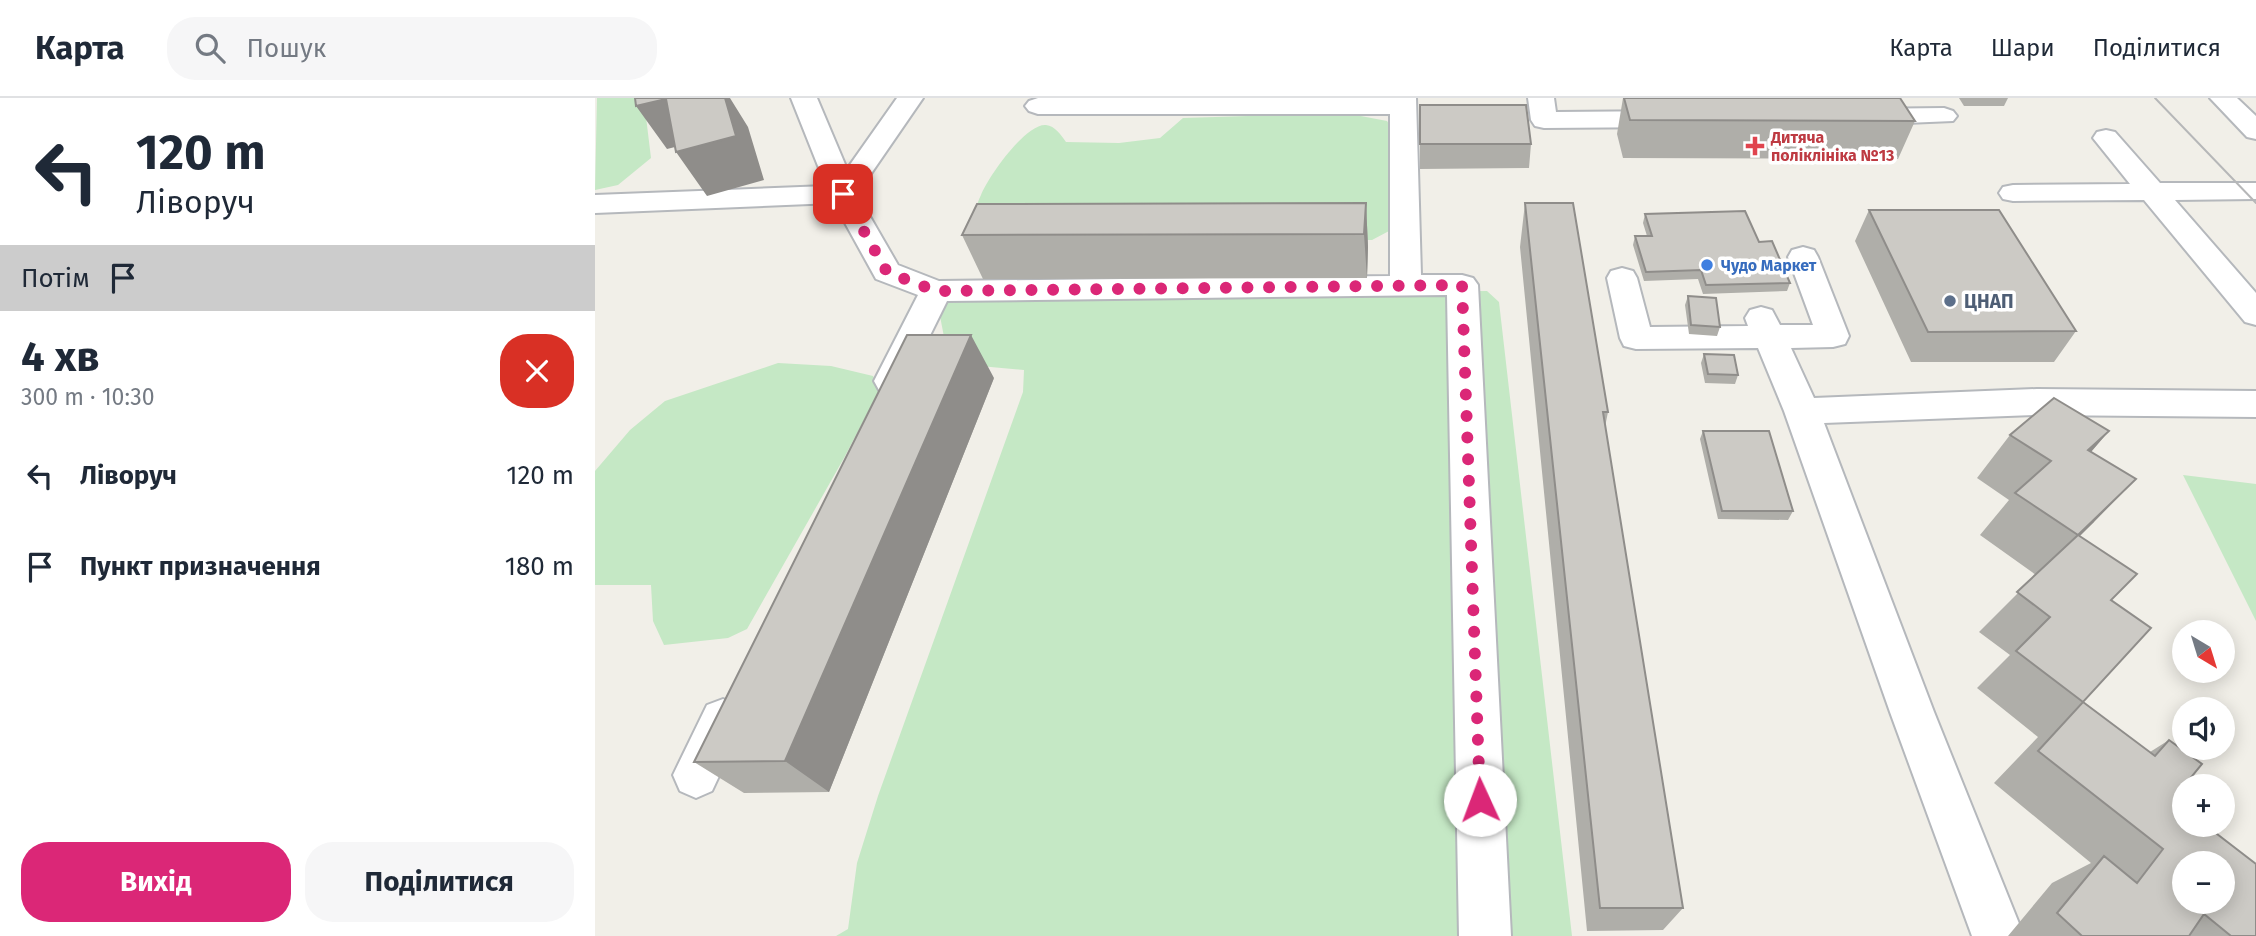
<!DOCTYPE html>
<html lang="uk">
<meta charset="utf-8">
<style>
:root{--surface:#fff;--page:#f6f6f7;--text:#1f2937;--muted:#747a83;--line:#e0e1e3;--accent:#db2777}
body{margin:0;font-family:"Fira Sans",sans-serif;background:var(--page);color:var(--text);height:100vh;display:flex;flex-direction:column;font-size:26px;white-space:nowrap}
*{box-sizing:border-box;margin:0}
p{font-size:23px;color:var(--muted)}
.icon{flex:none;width:38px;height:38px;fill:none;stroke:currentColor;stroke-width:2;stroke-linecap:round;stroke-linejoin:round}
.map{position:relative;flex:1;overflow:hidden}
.side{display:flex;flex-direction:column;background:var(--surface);width:595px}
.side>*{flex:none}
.top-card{background:#fff;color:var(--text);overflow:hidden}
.needle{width:46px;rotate:142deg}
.tools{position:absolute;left:1577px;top:522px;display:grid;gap:14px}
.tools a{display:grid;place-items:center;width:63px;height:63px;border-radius:50%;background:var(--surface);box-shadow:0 4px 18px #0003;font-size:35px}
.pin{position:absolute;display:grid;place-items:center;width:60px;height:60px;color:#fff;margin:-30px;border-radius:14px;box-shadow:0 4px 10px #0006}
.me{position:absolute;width:77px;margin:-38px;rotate:358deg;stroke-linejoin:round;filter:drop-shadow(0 0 5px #0008)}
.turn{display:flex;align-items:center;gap:24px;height:147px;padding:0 21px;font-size:32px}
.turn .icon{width:91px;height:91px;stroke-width:2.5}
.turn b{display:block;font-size:49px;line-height:60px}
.then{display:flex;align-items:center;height:66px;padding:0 21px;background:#0003;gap:14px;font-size:26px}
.round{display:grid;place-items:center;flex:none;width:74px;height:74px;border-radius:28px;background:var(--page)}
.overview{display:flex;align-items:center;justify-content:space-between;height:119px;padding:0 21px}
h1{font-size:42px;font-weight:700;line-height:52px}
.action{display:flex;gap:14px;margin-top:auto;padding:14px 21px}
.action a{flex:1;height:80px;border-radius:28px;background:var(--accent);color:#fff;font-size:28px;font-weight:700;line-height:80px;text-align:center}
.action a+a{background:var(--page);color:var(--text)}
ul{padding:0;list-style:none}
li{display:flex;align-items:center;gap:21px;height:91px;padding:0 21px}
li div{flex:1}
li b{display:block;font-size:26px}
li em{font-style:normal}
header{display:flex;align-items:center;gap:42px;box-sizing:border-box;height:98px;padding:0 35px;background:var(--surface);border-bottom:2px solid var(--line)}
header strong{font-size:33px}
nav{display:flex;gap:38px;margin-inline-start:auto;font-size:24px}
.search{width:490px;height:63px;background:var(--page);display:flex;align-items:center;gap:18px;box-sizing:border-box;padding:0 24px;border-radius:28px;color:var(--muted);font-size:26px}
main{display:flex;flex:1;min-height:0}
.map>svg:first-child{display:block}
.green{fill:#c5e8c5}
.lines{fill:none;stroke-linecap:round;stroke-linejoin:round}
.minor-casing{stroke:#b5b8bc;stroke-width:4}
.minor{fill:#fff;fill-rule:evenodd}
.tram{stroke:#b6b7b8;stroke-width:2}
.wall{fill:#afaea9}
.shaded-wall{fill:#8f8d8a}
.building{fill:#cccac5;stroke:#8f8d8a;stroke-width:2;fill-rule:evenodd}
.route{stroke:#db2777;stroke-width:12;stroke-dasharray:0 21.6}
.health-dot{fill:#e0444e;stroke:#fff;stroke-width:2.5}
.shop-dot{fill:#3f7fe0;stroke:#fff;stroke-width:2.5}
.service-dot{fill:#5c6f8a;stroke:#fff;stroke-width:2.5}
.labels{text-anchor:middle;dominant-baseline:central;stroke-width:7;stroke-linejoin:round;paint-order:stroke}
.far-health-label{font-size:16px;font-weight:bold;fill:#be3a42;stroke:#fff;text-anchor:start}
.far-shop-label{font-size:16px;font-weight:bold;fill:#366cbe;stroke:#fff;text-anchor:start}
.service-label{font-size:19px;font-weight:bold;fill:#4e5e75;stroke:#fff;text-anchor:start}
</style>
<header>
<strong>Карта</strong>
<div class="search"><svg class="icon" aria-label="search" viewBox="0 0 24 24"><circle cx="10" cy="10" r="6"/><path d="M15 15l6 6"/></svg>Пошук</div>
<nav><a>Карта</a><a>Шари</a><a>Поділитися</a></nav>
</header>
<main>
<section class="side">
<div class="top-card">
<div class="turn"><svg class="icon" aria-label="left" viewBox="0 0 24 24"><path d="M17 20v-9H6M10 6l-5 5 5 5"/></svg><div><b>120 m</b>Ліворуч</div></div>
<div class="then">Потім<svg class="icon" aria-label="arrive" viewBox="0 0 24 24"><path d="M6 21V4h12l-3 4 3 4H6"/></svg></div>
</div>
<div class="overview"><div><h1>4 хв</h1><p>300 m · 10:30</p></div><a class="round" style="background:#d93025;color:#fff"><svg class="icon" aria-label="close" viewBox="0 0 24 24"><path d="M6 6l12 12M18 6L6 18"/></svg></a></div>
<ul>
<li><svg class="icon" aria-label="left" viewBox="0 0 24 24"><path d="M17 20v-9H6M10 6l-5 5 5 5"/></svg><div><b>Ліворуч</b></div><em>120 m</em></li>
<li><svg class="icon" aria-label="arrive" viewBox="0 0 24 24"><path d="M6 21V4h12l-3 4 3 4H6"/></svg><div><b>Пункт призначення</b></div><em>180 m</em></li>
</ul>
<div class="action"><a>Вихід</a><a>Поділитися</a></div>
</section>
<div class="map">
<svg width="1661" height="838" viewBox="0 0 1661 838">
<rect width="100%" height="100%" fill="#f1efe8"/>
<!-- green -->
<path class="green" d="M2,0H56L51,19L56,60L23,87L0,92Z
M750,15L792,23L801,36L794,133L777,142L404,144L376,129C379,119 381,107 386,97C393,79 431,25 451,27C460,28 466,37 471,44L524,45L565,40L588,20Z
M892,193L904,204L977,838H241L253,831L262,765L283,698L428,294L429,272L363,266L350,244L344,213L359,200Z
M183,265L236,268L278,278L285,291L249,360L152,531L133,540L69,547L58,523L56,487H0V373L35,332L70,303Z
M1588,377L1661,386V523Z"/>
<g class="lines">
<defs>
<path id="minor" d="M196,0H222L252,71L302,0H328L262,96L303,167L344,183L795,178V16H443L434,13L430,8L434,3L443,0H821L826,177H867L878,180L883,187L916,838H864L852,197L352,203L308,292L296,295L284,292L279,283L323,197L281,181L239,105L0,115V97L231,88Z
M933,0H959L961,14L1078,13L1087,15L1091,21L1087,27L1078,29L949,30L940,28L936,22Z
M1615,0H1642L1661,18V41L1652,39Z
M1349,10L1358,13L1362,18L1358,23L1264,27L1255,24L1251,19L1255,14L1264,11Z
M1511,32L1520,34L1565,85H1661V101L1580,102L1661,195V227L1650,224L1549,102L1418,103L1408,101L1404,95L1408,89L1418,87L1535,86L1498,40L1502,34Z
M1208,149L1219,152L1223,159L1254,238L1250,246L1238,249L1196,250L1219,300L1442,291L1661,293V319L1442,317L1229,325L1339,614L1429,838H1377L1295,614L1189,313L1163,250L1041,251L1029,248L1025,240L1012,180L1016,173L1027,170L1038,173L1042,180L1055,229L1153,228L1150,220L1155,212L1166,209L1177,212L1185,227H1218L1193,159L1197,152Z
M128,601L144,607L150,622L117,693L101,700L85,693L78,677L112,607Z"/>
</defs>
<!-- minor casing -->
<use href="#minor" class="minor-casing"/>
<!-- minor -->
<use href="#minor" class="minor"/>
<!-- tram -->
<path class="tram" d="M1560,0L1661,105"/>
</g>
<!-- wall -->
<path class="wall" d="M1028,0H1305L1320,23L1303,61L1028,60L1022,36Z
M1364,0H1413L1409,8H1369Z
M825,7L936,46L934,70L825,71Z
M771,105L773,149L772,180L388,181L367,137Z
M930,105L1013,314L1010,329L1088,810L1068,832L992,833L925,149Z
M1274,112L1481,233L1459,264H1316L1260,143Z
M1050,116L1164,144L1195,185L1192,193L1108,196L1103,181L1049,183L1038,147L1040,138H1052L1048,125Z
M1093,198L1125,229L1122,238L1094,236L1090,207Z
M1109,256L1143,277L1140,286L1110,285L1106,265Z
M399,280L234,694L149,695L99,664Z
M1108,333L1198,413L1193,422L1123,421L1105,341Z
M1514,333L1496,354L1499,424L1485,438L1516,502L1488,604L1443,639L1382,590L1415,557L1384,534L1441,477L1385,437L1414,402L1382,380L1415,337Z
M1488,604L1555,654L1574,642L1593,683L1588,710L1661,838H1413L1457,785L1496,765L1399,685L1443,639Z"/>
<!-- shaded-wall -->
<path class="shaded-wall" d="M130,0H135L153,29L169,82L112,98L81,54Z
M71,1L100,44L72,51L41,8Z
M771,105L773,149L772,180L769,136Z
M376,237L399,280L234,694L190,663Z
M1514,333L1476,377L1493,352Z
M1541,381L1499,424L1443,478L1483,437Z"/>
<!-- building -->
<path class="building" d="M40,0H130L141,38L81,54L71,1L41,8Z
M1029,0H1305L1320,23L1035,22Z
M825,7H931L936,46H825Z
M771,105L769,136L367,137L382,106Z
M930,105H978L1013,314H1008L1088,810H1005Z
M1274,112H1404L1481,233L1333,234Z
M1150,113L1164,144L1177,143L1195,185L1111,187L1106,172L1051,174L1040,138H1057L1050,116Z
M1093,198L1121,200L1125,229L1096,227Z
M312,237H376L190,663L99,664Z
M1109,256L1139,257L1143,277L1113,276Z
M1459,300L1514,333L1493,352L1541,381L1483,437L1420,395L1456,363L1415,337Z
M1108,333H1174L1198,413H1127Z
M1483,437L1542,476L1516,502L1556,530L1488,604L1421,553L1455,519L1422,494Z
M1488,604L1560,658L1574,642L1607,666L1593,683L1599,688H1589V708L1588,710L1589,711V726H1609L1661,766V838H1636L1609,816L1594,838H1487L1462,815L1509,758L1542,785L1568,751L1443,653ZM1589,765H1628V803H1589Z"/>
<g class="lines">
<!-- route -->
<path class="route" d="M248,96L292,174L341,193L867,187L885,702"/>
</g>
<!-- markers -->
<path class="health-dot" d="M1156.5 37.5h7v7h7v7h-7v7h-7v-7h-7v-7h7z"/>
<circle class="shop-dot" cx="1112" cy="167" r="7"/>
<circle class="service-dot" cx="1355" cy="203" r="7"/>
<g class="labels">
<!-- far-health labels -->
<g class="far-health-label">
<text x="1176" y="39">Дитяча<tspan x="1176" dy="18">поліклініка №13</tspan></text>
</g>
<!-- far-shop labels -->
<g class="far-shop-label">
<text x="1126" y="167">Чудо Маркет</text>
</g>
<!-- service labels -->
<g class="service-label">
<text x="1369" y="203">ЦНАП</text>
</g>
</g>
</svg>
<div class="tools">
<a><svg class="needle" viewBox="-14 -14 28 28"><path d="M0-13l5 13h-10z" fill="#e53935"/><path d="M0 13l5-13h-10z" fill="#747a83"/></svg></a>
<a><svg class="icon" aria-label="sound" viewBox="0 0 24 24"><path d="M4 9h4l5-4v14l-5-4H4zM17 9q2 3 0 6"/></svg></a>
<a>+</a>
<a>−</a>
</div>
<div class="pin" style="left:248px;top:96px;background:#d93025"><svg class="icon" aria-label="arrive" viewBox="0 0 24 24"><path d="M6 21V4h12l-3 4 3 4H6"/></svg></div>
<svg class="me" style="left:885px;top:702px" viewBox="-20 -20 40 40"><circle r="19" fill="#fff"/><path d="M0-13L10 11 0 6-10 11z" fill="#db2777"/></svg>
</div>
</main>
